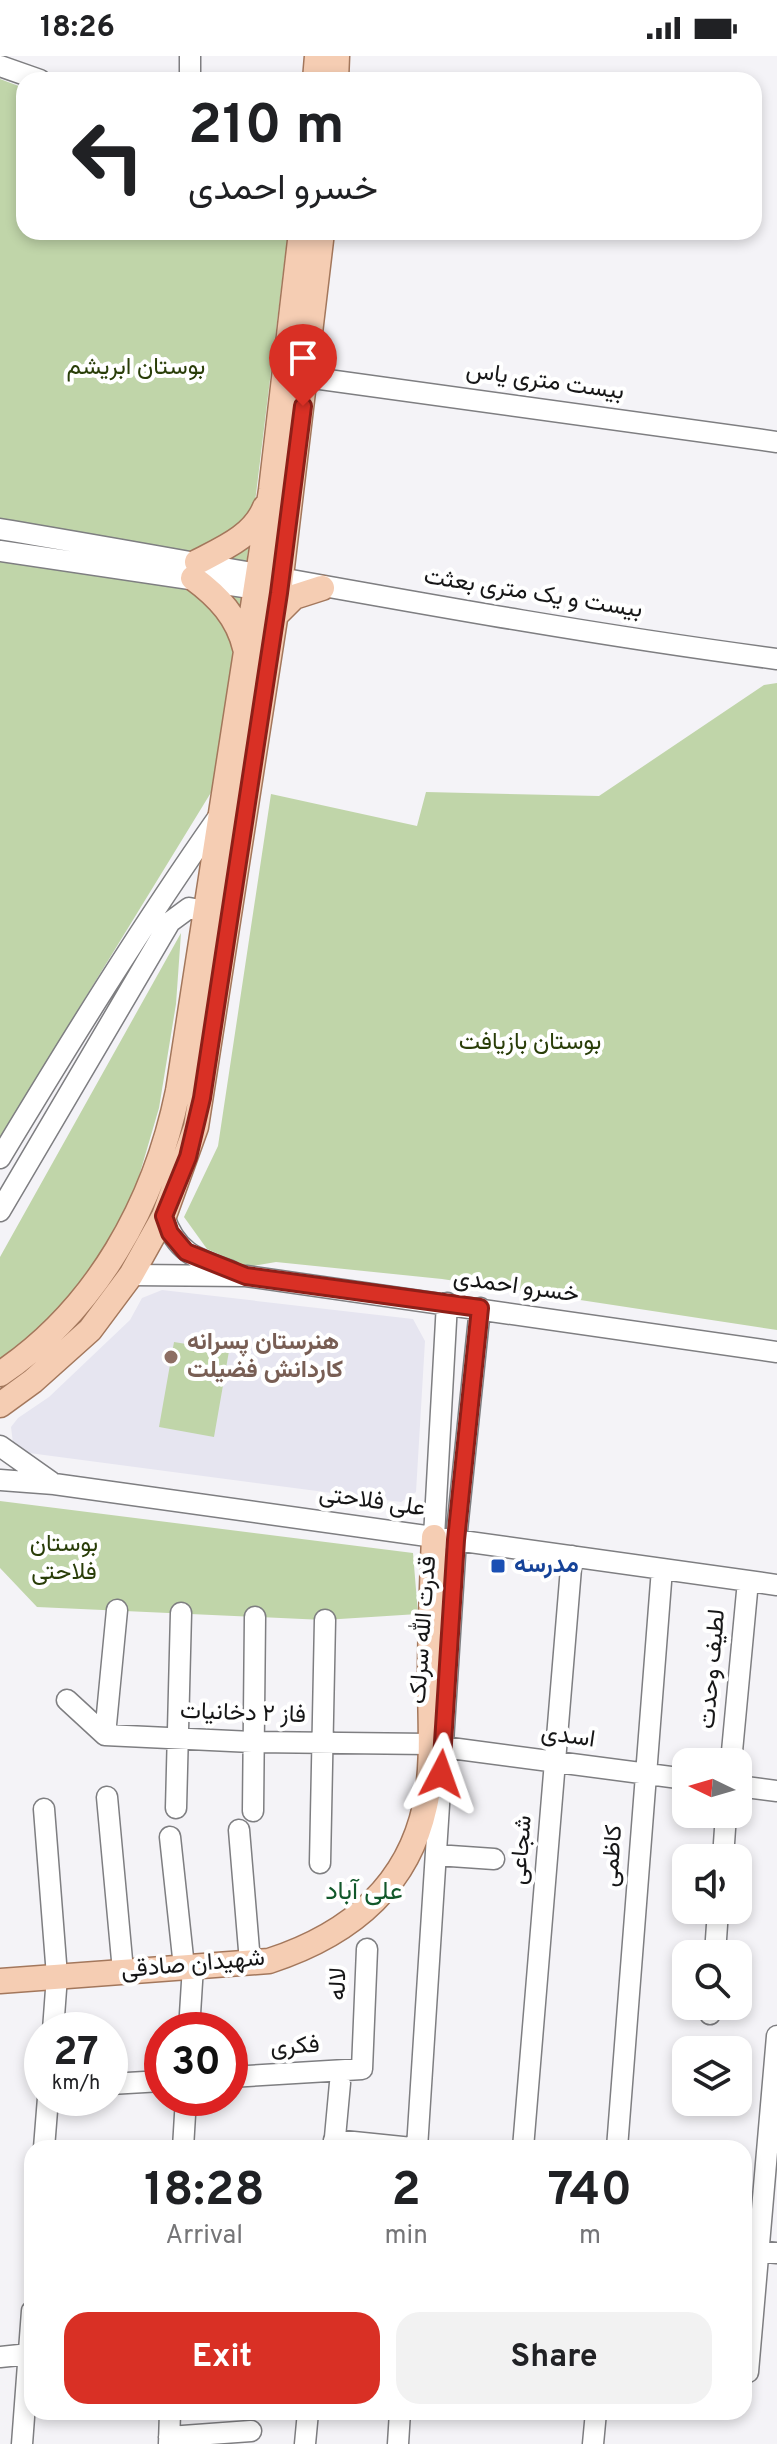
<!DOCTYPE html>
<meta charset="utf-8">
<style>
:root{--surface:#fff;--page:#f2f2f2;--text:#202124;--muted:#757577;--accent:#d93025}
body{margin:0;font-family:Overpass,Vazirmatn,sans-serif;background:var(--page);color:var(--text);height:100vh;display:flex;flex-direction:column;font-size:30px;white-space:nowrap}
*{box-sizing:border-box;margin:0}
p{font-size:26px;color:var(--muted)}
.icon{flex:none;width:44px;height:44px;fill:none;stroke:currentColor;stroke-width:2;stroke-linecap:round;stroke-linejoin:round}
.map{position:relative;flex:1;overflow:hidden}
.sheet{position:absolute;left:24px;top:2084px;width:728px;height:280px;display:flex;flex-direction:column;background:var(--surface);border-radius:24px;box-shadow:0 4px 12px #0003}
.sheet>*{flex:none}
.guide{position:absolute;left:16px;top:16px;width:746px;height:168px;border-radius:24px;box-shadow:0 4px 12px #0003;background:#fff;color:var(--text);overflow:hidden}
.needle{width:52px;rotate:275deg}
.buttons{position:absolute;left:672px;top:1692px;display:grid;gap:16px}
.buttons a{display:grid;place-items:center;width:80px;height:80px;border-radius:16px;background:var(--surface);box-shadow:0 4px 12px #0003;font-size:40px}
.speed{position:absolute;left:24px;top:1956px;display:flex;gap:16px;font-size:40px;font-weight:700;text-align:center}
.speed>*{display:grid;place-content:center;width:104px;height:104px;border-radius:50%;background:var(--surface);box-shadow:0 4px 12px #0003;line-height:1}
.speed small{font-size:20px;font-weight:400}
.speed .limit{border:12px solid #d22;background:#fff;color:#111}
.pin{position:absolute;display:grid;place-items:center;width:68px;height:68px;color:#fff;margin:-82px -34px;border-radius:50% 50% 50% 0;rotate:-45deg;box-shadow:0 0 8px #0007}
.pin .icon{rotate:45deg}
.me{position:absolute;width:88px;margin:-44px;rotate:4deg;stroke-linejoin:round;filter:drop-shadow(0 0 6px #0008)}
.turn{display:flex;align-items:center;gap:28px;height:168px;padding:0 40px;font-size:36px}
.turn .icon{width:104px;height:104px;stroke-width:2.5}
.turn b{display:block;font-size:56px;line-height:68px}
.eta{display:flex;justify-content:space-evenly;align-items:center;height:136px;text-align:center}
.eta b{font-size:48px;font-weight:700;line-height:56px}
.button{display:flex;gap:16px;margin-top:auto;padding:16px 40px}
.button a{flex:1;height:92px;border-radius:24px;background:var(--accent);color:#fff;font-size:32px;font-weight:700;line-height:92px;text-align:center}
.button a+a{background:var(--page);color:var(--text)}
.status{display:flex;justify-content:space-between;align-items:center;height:56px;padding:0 40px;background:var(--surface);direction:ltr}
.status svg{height:22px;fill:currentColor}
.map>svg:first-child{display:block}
.built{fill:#e6e5f0}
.green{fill:#c0d5a9}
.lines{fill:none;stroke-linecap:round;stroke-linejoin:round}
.minor-casing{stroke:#7e7e81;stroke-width:23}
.major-casing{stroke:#a3775c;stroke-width:27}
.minor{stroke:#fff;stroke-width:20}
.major{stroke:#f5cdb3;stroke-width:24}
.route-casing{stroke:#8d1f18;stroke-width:20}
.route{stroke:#d93025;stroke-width:14}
.education-dot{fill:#8d6e63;stroke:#fff;stroke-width:3}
.transit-dot{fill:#1a4fb4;stroke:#fff;stroke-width:3}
.labels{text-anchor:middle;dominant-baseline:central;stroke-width:8;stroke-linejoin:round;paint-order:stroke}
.park-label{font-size:24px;fill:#293d08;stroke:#fff}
.street-label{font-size:24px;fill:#161617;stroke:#fff}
.education-label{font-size:24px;font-weight:bold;fill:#785e54;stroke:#fff;text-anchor:start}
.transit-label{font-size:24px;font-weight:bold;fill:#164399;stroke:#fff;text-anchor:start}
.neighbourhood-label{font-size:26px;fill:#11582b;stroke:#fff}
</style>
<div class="status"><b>18:26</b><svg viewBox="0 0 49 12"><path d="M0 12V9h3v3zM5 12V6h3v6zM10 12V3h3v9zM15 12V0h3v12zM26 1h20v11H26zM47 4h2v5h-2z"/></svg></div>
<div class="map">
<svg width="777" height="2388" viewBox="0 0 777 2388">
<rect width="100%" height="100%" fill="#f4f3f7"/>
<!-- built -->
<path class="built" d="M162,1234L413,1263L425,1285L416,1436L401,1446L14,1395L11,1371L18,1362L49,1341L130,1264L142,1242Z"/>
<!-- green -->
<path class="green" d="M0,23L24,32V176H288L256,438L215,730L0,1081Z
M777,627V1274L442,1223L276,1206L247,1211L207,1193L184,1161L218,1090L271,738L417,770L426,736L599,740L764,629Z
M181,877L176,948L159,1052L137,1127L112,1184L67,1243L25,1285L0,1304V1201Z
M174,1286L229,1295L214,1381L159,1371Z
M0,1445L413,1497L418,1558L324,1564L37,1551L0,1512Z"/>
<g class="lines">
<defs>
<path id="minor" d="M0,10L40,24
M190,24V0
M306,321L777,386
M0,473C259,516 517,569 777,603
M0,495L271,535
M0,1102C70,986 141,871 219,760
M0,1155L170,866L189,852L200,854L204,865
M164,1160C176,1197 197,1203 231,1215
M131,1219L246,1220L777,1296
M0,1390L51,1426
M0,1424L54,1428L777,1529
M434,1481L447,1247
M67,1644L105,1679L252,1686L430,1688
M105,1679L117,1554
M443,1691L686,1723
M731,1706L748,1525
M738,1730L777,1735
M107,1741L123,1915
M176,1752L181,1557
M44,1753L57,1920L53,1974
M253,1755L255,1561
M239,1774L250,1906
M170,1781L184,1911
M436,1799L494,1803
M723,1802L726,1758
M320,1807L325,1564
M715,1898L718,1854
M710,1958V1950
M189,1974L193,1910
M230,2021L362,2013L367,1893
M110,2028L162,2025
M334,2084L412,2092
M44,2092L48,2042
M183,2092L186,2042
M334,2092L340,2027
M417,2092L456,1484L480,1252
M523,2092L572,1500
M617,2092L662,1513
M744,2194L777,2197
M0,2301L29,2298
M748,2316L777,1980
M169,2381L251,2375
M22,2388L32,2255
M169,2388L170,2356
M305,2388L308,2356
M398,2388L400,2356
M593,2388L596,2356"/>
<path id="major" d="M315,24L317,0
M336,24L337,0
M197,506C222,493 254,480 265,451
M193,522C219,541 238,562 245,592
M275,560L294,541L322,532
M0,1318C97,1253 155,1147 178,1035L271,434L301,176
M0,1349L33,1325L90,1274L131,1219L164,1160L196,1071L279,537L322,176
M0,1925L269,1905C346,1880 407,1833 425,1750C434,1711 430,1662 430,1622C430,1575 432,1528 434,1481"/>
</defs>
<!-- minor casing -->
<use href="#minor" class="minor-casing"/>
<!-- major casing -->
<use href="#major" class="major-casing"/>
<!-- minor -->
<use href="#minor" class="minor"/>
<!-- major -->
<use href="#major" class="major"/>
</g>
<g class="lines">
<defs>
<path id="route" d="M303,350L279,537L202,1042L188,1101L164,1160L170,1177L186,1196L246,1220L480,1252L456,1484L441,1718"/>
</defs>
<!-- route casing -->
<use href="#route" class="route-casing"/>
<!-- route -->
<use href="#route" class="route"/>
</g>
<!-- markers -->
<circle class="education-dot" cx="171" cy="1301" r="8"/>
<rect class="transit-dot" x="490" y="1502" width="16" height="16" rx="4"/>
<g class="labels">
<!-- park labels -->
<g class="park-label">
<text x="136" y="312">بوستان ابریشم</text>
<text x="530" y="987">بوستان بازیافت</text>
<text x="64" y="1489">بوستان<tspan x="64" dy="28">فلاحتی</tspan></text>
</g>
<!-- street labels -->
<g class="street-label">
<text transform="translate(545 326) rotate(8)">بیست متری یاس</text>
<text transform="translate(533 538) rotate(9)">بیست و یک متری بعثت</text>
<text transform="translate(516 1231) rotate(8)">خسرو احمدی</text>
<text transform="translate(372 1446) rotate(8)">علی فلاحتی</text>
<text transform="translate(424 1574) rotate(-86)">قدرت الله سرلک</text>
<text transform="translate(713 1613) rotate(-85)">لطیف وحدت</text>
<text transform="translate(243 1658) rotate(2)">فاز ۲ دخانیات</text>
<text transform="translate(568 1681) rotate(8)">اسدی</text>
<text transform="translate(522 1794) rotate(-85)">شجاعی</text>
<text transform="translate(613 1800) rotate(-86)">کاظمی</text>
<text transform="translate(193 1909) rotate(-5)">شهیدان صادقی</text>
<text transform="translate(339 1928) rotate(-88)">لاله</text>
<text transform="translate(295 1991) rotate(-3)">فکری</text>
</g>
<!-- education labels -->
<g class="education-label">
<text x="187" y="1287">هنرستان پسرانه<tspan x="187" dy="28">کاردانش فضیلت</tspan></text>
</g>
<!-- transit labels -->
<g class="transit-label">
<text x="514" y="1510">مدرسه</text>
</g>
<!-- neighbourhood labels -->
<g class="neighbourhood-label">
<text x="364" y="1836">علی آباد</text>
</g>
</g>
</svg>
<div class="buttons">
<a><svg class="needle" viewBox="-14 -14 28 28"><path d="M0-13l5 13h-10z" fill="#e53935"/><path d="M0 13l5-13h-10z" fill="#757577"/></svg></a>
<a><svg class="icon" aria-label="sound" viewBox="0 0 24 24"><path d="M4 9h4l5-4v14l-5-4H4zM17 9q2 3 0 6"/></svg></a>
<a><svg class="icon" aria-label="search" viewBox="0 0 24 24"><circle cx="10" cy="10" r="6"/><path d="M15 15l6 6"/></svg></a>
<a><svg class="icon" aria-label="layers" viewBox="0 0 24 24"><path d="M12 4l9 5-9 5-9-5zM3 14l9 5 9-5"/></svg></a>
</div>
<div class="speed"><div>27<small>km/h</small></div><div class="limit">30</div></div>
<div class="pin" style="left:303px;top:350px;background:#d93025"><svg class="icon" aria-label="arrive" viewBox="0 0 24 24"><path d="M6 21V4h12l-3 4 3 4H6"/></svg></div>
<svg class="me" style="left:441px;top:1718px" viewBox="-20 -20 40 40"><path d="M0-17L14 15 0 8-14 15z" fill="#d93025" stroke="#fff" stroke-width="4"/></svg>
<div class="guide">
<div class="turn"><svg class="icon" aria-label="left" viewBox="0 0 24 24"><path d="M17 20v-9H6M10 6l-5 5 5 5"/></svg><div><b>210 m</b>خسرو احمدی</div></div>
</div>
<section class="sheet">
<div class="eta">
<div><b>18:28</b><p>Arrival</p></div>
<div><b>2</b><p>min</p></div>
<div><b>740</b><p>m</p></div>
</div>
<div class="button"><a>Exit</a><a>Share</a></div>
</section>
</div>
